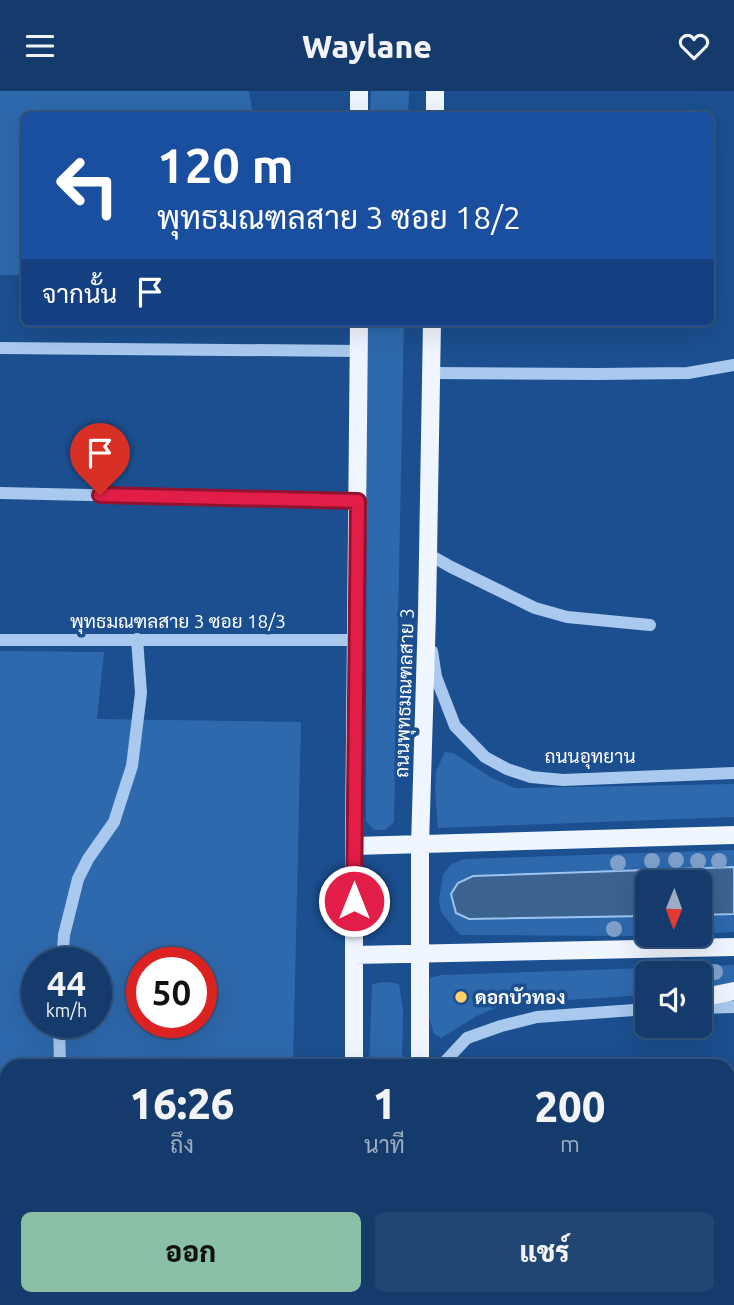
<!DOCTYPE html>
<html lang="th">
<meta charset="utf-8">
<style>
:root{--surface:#143b6b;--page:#214673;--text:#f1f3f6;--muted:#9dadc1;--line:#33557e;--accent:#8abfa5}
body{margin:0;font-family:Ubuntu,Sarabun,sans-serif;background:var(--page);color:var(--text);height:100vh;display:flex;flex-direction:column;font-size:26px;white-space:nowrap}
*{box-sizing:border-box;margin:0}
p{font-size:23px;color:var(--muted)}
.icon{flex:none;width:38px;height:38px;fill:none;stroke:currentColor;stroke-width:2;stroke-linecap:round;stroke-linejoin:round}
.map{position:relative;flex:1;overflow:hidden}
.sheet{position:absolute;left:0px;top:968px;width:735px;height:247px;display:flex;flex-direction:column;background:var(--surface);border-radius:21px 21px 0 0;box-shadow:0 7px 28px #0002,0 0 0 2px var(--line)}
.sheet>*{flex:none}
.banner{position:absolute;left:21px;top:21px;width:693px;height:214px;border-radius:10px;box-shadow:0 7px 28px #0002,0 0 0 2px var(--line);background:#1a4fa0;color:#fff;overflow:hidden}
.needle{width:46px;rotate:181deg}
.fabs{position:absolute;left:635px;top:779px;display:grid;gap:14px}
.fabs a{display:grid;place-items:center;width:77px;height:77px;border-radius:10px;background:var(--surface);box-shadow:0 7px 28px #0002,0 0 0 2px var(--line);font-size:35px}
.speed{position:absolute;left:21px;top:856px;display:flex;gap:14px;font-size:35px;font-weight:700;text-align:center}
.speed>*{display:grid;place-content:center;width:91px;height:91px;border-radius:50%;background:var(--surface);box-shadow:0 7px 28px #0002,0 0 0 2px var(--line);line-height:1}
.speed small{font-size:18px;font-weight:400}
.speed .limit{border:10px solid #d22;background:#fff;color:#111}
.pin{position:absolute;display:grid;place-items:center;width:60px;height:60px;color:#fff;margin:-72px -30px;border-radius:50% 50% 50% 0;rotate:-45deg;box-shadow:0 0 7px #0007}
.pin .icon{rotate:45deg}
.me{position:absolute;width:77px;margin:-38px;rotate:0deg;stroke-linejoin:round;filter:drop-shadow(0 0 5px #0008)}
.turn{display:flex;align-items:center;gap:24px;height:147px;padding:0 21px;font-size:32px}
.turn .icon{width:91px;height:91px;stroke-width:2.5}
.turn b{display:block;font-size:49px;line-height:60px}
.then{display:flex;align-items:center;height:66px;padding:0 21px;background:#0003;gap:14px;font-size:26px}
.eta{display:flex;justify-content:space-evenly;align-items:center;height:119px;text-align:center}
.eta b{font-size:42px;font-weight:800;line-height:49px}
.primary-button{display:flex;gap:14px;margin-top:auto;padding:14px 21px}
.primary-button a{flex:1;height:80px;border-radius:10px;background:var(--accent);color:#111;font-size:28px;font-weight:800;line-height:80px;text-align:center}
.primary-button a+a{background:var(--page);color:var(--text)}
header{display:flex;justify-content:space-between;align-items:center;height:91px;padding:0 21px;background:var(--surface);font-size:32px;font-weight:800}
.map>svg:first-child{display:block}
.green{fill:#2e69ad;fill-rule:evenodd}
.water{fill:#3c6290;stroke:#9cc4f0;stroke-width:2}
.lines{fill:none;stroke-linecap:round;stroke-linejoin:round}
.minor{stroke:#a9c9ee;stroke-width:12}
.major{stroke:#f0f6ff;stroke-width:18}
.tree{fill:#7ea0ca}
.route-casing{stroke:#92132f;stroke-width:18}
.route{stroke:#e11d48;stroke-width:12}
.poi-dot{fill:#ffd166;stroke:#1b4f8f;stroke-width:2.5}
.labels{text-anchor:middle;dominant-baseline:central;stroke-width:7;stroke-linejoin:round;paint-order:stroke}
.street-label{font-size:19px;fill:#fff;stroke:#1b4f8f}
.poi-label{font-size:19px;font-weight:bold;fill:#fff;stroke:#1b4f8f;text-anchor:start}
</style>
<header><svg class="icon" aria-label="menu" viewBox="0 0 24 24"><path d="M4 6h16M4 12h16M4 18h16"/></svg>Waylane<svg class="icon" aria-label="heart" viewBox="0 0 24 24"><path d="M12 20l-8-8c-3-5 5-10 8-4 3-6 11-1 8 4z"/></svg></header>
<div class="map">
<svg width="734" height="1214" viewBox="0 0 734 1214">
<rect width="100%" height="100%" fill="#1b4f8f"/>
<!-- green -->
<path class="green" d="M0,0H249L253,24H24V184H0Z
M371,0H409L408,24H370Z
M367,231H404L394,731L385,739H374L366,730Z
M0,560L104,561L97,628L301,631L293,975H7V1062L0,1063ZM37,872H96V931H37ZM142,872H201V931H142Z
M445,661L453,662L492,687L515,697L734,693V726L438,737L435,699L436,680Z
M734,759V776L473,785L469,828L647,825L648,844H674L628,845L460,844L441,821L439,808L443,784L451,773L464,768Z
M734,823V841L700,843V824Z
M734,874V894L700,898V882H648L647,904L503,913L475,926L441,947L434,943L429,926L430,887L441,884Z
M387,891L399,893L403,918L402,975H369L372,893Z"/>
<!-- water -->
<path class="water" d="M734,776V823L700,824V791H648L647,825L469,828L456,822L451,803L458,792L473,785Z"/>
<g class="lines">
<!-- minor -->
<path class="minor" d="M0,257L359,260
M431,282L598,283L688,282L734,274
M0,402L358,410
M428,463L451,476L535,517L567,526L650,534
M0,549H356
M432,560L436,586L455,635L485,666L507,678L531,686L563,689L734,682
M62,872L64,844L78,788L88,768L114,731L132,675L141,602L137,548
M700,917L734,916
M59,931L60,975
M441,975L467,947L501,935L537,926L648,918
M728,1113H734
M230,1208V1214
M591,1214V1208"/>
<!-- major -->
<path class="major" d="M359,0V24
M435,24V0
M354,755L734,744
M354,864L734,856
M700,907L734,900
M354,975V755L359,231
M420,975V754L427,522L432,231
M349,1214V1208
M418,1214V1208"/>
</g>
<!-- trees -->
<g class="tree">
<circle cx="676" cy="769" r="8"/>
<circle cx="652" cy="770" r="8"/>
<circle cx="698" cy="770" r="8"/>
<circle cx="719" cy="770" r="8"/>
<circle cx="618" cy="772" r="8"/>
<circle cx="614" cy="838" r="8"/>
<circle cx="715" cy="881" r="8"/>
</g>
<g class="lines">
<defs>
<path id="route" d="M100,404L358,410L354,810"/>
</defs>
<!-- route casing -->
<use href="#route" class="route-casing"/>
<!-- route -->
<use href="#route" class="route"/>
</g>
<!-- markers -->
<circle class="poi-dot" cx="461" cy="906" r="7"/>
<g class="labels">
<!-- street labels -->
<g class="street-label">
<text x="178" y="530">พุทธมณฑลสาย 3 ซอย 18/3</text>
<text transform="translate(404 602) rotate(-88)">ถนนพุทธมณฑลสาย 3</text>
<text x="590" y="665">ถนนอุทยาน</text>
</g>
<!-- poi labels -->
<g class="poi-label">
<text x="475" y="906">ดอกบัวทอง</text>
</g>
</g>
</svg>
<div class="fabs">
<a><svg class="needle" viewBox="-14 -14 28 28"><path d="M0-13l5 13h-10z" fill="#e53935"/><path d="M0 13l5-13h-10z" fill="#9dadc1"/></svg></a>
<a><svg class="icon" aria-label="sound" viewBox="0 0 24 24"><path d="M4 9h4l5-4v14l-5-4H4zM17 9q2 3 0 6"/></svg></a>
</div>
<div class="speed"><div>44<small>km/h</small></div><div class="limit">50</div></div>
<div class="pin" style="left:100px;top:404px;background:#d93025"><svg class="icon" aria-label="arrive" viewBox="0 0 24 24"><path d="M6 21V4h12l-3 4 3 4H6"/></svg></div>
<svg class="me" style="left:354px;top:810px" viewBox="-20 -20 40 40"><circle r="17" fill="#e11d48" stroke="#fff" stroke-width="3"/><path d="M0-11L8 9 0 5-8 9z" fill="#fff"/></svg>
<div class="banner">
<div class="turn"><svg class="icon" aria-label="left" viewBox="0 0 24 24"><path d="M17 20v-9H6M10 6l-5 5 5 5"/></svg><div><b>120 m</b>พุทธมณฑลสาย 3 ซอย 18/2</div></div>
<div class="then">จากนั้น<svg class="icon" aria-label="arrive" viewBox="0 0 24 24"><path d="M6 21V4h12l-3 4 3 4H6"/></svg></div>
</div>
<section class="sheet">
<div class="eta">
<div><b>16:26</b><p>ถึง</p></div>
<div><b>1</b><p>นาที</p></div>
<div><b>200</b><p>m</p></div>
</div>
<div class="primary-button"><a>ออก</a><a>แชร์</a></div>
</section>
</div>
